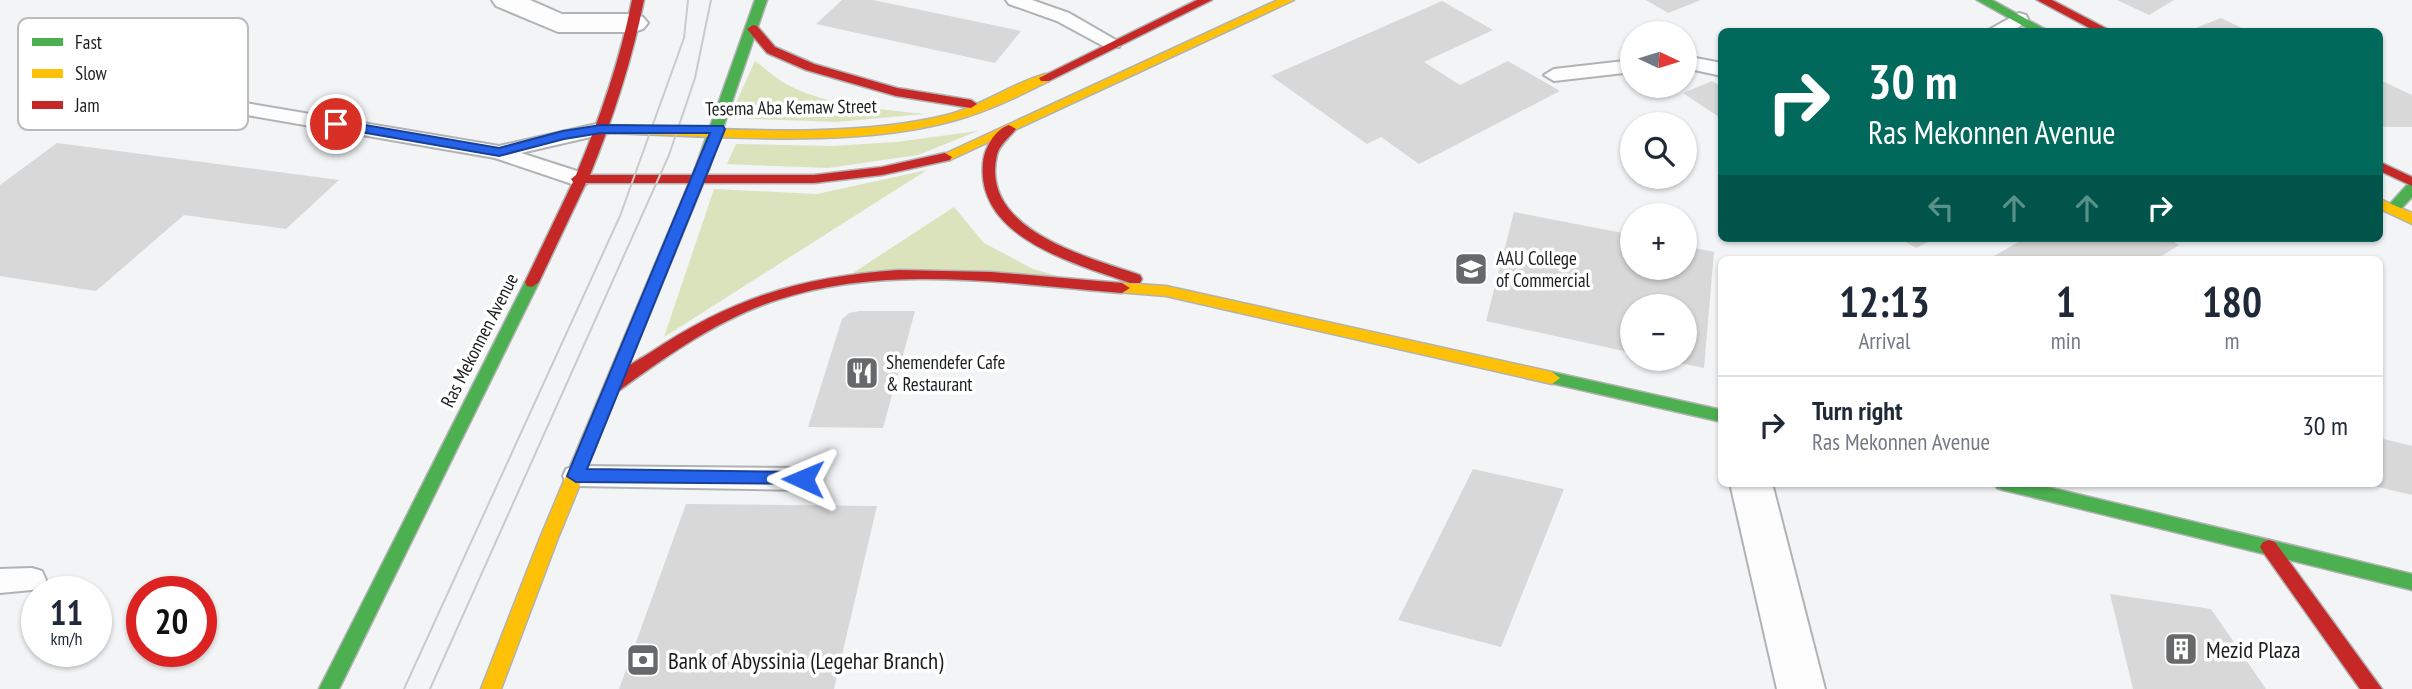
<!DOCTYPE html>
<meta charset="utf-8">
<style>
:root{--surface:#fff;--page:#f2f2f3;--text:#1f2937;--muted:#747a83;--line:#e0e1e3}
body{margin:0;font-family:"PT Sans Narrow",sans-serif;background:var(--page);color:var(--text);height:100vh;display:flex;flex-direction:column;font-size:26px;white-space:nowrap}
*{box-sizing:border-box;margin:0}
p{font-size:23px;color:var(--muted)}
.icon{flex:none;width:38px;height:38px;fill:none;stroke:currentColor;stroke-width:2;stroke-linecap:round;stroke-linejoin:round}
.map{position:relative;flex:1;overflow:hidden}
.panel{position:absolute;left:1718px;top:256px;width:665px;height:231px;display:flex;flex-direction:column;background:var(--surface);border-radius:10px;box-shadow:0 2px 5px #0004}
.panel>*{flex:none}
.hud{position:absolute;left:1718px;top:28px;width:665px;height:214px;border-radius:10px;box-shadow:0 2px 5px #0004;background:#00695c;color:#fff;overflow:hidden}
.needle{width:46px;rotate:94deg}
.buttons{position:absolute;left:1620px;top:21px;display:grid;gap:14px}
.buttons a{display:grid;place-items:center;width:77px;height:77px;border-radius:50%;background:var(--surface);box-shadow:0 2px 5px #0004;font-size:35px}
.speed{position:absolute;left:21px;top:576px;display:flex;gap:14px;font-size:35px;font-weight:700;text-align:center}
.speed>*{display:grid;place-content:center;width:91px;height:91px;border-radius:50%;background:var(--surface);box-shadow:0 2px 5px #0004;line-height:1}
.speed small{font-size:18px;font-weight:400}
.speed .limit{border:10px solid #d22;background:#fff;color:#111}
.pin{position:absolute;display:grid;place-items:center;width:60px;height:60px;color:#fff;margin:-30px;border:4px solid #fff;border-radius:50%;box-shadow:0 2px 7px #0007}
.me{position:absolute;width:77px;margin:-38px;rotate:271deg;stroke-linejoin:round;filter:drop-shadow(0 0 5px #0008)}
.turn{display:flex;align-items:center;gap:24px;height:147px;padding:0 35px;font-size:32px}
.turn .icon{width:91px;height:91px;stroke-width:2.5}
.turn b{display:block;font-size:49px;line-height:60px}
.lanes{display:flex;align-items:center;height:66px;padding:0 35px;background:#0003;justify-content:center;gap:35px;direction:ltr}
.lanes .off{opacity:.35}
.eta{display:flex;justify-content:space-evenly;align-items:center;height:119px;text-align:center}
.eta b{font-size:42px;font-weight:700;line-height:49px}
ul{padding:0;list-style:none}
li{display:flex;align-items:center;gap:21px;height:98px;padding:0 35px;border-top:2px solid var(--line)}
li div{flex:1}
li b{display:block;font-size:26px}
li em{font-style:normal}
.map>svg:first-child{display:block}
.green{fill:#dae3bb}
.building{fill:#d8d8d8}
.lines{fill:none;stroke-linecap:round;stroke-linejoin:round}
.lane-casing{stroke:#b1b2b3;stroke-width:4}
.street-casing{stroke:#b1b2b3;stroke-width:4}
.fast-casing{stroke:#b1b2b3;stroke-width:3}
.slow-casing{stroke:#b1b2b3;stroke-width:3}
.jam-casing{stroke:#b1b2b3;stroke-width:3}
.lane{fill:#fdfdfe;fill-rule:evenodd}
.street{fill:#fdfdfe;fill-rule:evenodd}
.fast{fill:#4caf50;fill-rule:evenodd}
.slow{fill:#ffc107;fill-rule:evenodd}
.jam{fill:#c62828;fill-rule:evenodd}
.tram{stroke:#cacacc;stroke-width:2}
.route{fill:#2563eb;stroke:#184099;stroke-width:2}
.labels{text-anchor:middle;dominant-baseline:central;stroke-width:7;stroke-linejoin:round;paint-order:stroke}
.street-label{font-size:19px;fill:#1c1d1e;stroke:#fff}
.poi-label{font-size:19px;fill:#1c1d1e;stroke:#fff;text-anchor:start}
.near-poi-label{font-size:23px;fill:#1c1d1e;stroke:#fff;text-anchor:start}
.key{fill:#fff;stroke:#bbbbbc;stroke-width:2}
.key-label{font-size:19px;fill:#1c1d1e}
</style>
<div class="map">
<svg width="2412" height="689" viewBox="0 0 2412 689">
<rect width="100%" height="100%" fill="#f2f4f6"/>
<!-- green -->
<path class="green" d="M755,61C765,68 775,78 786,84C827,106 879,109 924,114L837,122L729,118Z
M978,131L918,155L828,168L727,164L736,144L832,146L896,142Z
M927,170L664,337L714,189L817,194Z
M954,207L984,243L1033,269L1104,289L853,273Z"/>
<!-- building -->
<path class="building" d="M842,0H873L1021,31L995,63L816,24Z
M1646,0H1701L1668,13Z
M2117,0H2174L2149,15Z
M1442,1L1493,30L1424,62L1460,85L1508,61L1560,91L1419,164L1381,137L1367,144L1271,76Z
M2221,18L2250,32H2188V31Z
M2380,80L2412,95V127H2380Z
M1712,81L1722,87V119L1683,93Z
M57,143L339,180L286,229L184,215L96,291L0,276V185Z
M1514,212L1633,235V268H1685V246L1714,252L1704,368L1665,360L1685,359V306H1633V353L1486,321Z
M1900,238H1936L1916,248Z
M2025,238H2167L2179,245L2157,259H1989Z
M859,311H915L883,428L808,427L842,319L849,313Z
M2380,438L2412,446V495L2366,484L2380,483Z
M1473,469L1564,489L1501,647L1398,620Z
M686,504L877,506L834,689H619Z
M2110,594L2211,609L2266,689H2133Z"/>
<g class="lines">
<defs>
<path id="lane" d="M1006,0H1032L1069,13L1121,43L1119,47H1105L1057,21L1009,4Z
M2019,13L2026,15L2028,19C2017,33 2001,32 1985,32Z
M1685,56L1722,63V76L1685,68Z
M1633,60V72L1554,81L1544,75L1554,69Z
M92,77L499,146L601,123L611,129L608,133L521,153L586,174L589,179L586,184L578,186L495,158L85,87L82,83Z
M576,466L803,468L813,472L817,479L813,486L803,490L576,486L566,483L563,476L566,469Z
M32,568L42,571L46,580L42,589L0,593V569Z"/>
<path id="street" d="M492,0H530L562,14H633L643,17L648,23L643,29L633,32H558L496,6Z
M1730,483H1772L1825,689H1777Z"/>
<path id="fast" d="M755,0H767L709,169L707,172H697L695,169Z
M1977,0H1992L2050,32H2034Z
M2412,184V197L2398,212H2388L2386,209L2388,206L2407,185Z
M532,277L539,282L339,689H319L525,282Z
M1552,372L1722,410V422L1546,382L1544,378L1546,374Z
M1994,483H2031L2412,574V590L2003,490L1997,488Z"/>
<path id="slow" d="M1278,0H1294L950,160L945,161L938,157Z
M1045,74L1049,75V81C1019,96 989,111 956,120C851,150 711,135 601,133L594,129L601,125C708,127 843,141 947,115C981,106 1011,84 1045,74Z
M702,165L709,169L558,538L501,689H481L540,538L695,169Z
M2380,199L2412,213V224L2380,209Z
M1122,283L1166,286L1552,372L1560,378L1552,384L1166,296L1117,292L1114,288L1117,284Z"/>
<path id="jam" d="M632,0H644C632,61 613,118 590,175H814L882,167L945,153L952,157L950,160L882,175L814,183H586L539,282L532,287L527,286L525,282L573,182L571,179L576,175C600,118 620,61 632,0Z
M1197,0H1212L1049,81H1041L1039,78Z
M2037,0H2052L2113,32H2097Z
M753,25L757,26L775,47L814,64L897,88L971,100L977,104L971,108L896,96L806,70L767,53L747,29Z
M1009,125L1016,129C1010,137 999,145 997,155C979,230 1088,257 1140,275L1142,279L1140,283H1130C1074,263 976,238 983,163C984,149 995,129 1009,125Z
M2380,162L2412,177V186L2380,171Z
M899,270L991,272L1122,283L1130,288L1122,293C1009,284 887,263 777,300C719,319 668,355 620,390H608L606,386C614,373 635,362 648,354C732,298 799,277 899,270Z
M2269,540L2275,542L2382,689H2360L2263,552L2260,547L2263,542Z"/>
</defs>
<!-- lane casing -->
<use href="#lane" class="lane-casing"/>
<!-- street casing -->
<use href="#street" class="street-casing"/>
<!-- fast casing -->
<use href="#fast" class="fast-casing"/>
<!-- slow casing -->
<use href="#slow" class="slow-casing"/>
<!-- jam casing -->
<use href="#jam" class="jam-casing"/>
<!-- lane -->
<use href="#lane" class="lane"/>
<!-- street -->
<use href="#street" class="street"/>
<!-- fast -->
<use href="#fast" class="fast"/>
<!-- slow -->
<use href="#slow" class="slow"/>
<!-- jam -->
<use href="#jam" class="jam"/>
<!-- tram -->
<path class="tram" d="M404,689L620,216L684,38L688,0
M430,689L669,155L695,78L711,0"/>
</g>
<!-- route -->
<path class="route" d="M336,120L499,148L563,131L601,125L723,126L725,129L587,469L803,472L812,479L809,484L576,482L567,476L710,133H601L564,139L499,156L332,127L330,124Z"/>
<!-- icons -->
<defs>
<symbol id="university-square" viewBox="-11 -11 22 22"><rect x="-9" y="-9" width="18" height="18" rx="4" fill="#67686a" stroke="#fff"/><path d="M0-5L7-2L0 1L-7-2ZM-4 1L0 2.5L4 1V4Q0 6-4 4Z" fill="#fff"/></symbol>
<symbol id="restaurant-square" viewBox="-11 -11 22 22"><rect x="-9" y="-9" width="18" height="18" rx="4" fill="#67686a" stroke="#fff"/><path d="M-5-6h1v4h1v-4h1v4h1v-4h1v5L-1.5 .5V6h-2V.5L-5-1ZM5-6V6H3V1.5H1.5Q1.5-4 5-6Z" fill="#fff"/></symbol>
<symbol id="building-square" viewBox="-11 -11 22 22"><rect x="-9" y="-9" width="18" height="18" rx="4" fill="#67686a" stroke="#fff"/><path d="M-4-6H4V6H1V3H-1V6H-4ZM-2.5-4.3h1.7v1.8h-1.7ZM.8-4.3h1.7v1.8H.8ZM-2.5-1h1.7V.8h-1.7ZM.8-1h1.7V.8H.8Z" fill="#fff"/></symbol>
<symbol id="bank-square" viewBox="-11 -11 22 22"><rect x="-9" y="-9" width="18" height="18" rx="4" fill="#67686a" stroke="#fff"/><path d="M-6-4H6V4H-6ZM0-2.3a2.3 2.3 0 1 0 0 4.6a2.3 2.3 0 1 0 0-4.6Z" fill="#fff"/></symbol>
</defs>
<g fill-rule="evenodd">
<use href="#university-square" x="1452" y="250" width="38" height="38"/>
<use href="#restaurant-square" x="843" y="354" width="38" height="38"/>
<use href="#building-square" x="2162" y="630" width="38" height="38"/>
<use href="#bank-square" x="624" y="641" width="38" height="38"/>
</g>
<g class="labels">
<!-- street labels -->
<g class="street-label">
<text transform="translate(791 107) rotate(-1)">Tesema Aba Kemaw Street</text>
<text transform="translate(479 340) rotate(-63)">Ras Mekonnen Avenue</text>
</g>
<!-- poi labels -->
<g class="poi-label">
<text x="1496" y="258">AAU College<tspan x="1496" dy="22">of Commercial</tspan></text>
<text x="886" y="362">Shemendefer Cafe<tspan x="886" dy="22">&amp; Restaurant</tspan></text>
</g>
<!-- near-poi labels -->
<g class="near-poi-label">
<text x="2206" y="649">Mezid Plaza</text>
<text x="668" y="660">Bank of Abyssinia (Legehar Branch)</text>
</g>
</g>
<!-- legend -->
<rect x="18" y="18" width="230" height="112" rx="10" class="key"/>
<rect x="32" y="38" width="31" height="8" fill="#4caf50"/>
<rect x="32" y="69" width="31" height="9" fill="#ffc107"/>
<rect x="32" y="101" width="31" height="8" fill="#c62828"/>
<g class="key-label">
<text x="75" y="49">Fast</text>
<text x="75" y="80">Slow</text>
<text x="75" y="112">Jam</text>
</g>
</svg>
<div class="buttons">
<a><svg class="needle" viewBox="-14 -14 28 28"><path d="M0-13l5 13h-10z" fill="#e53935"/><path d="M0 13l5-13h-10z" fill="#747a83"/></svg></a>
<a><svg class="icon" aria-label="search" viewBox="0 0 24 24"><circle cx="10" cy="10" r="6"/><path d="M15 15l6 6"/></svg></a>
<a>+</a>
<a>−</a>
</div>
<div class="speed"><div>11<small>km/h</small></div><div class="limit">20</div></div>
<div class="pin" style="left:336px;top:124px;background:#d93025"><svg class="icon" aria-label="arrive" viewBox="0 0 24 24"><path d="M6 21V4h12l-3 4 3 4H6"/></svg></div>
<svg class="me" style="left:803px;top:479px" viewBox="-20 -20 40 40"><path d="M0-17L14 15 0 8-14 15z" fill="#2563eb" stroke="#fff" stroke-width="4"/></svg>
<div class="hud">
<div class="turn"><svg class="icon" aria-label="right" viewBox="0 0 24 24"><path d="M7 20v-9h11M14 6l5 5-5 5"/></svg><div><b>30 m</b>Ras Mekonnen Avenue</div></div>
<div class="lanes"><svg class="icon off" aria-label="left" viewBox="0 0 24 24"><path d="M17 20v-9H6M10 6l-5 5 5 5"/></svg><svg class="icon off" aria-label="ahead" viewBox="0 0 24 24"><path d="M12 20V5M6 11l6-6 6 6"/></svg><svg class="icon off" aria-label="ahead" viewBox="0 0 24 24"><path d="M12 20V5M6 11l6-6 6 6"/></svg><svg class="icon" aria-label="right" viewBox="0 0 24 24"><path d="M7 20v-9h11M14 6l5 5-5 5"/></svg></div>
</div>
<section class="panel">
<div class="eta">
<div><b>12:13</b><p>Arrival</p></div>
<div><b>1</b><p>min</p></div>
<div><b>180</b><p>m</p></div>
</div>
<ul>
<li><svg class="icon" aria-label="right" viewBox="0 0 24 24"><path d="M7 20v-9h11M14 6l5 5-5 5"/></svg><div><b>Turn right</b><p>Ras Mekonnen Avenue</p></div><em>30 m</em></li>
</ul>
</section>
</div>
